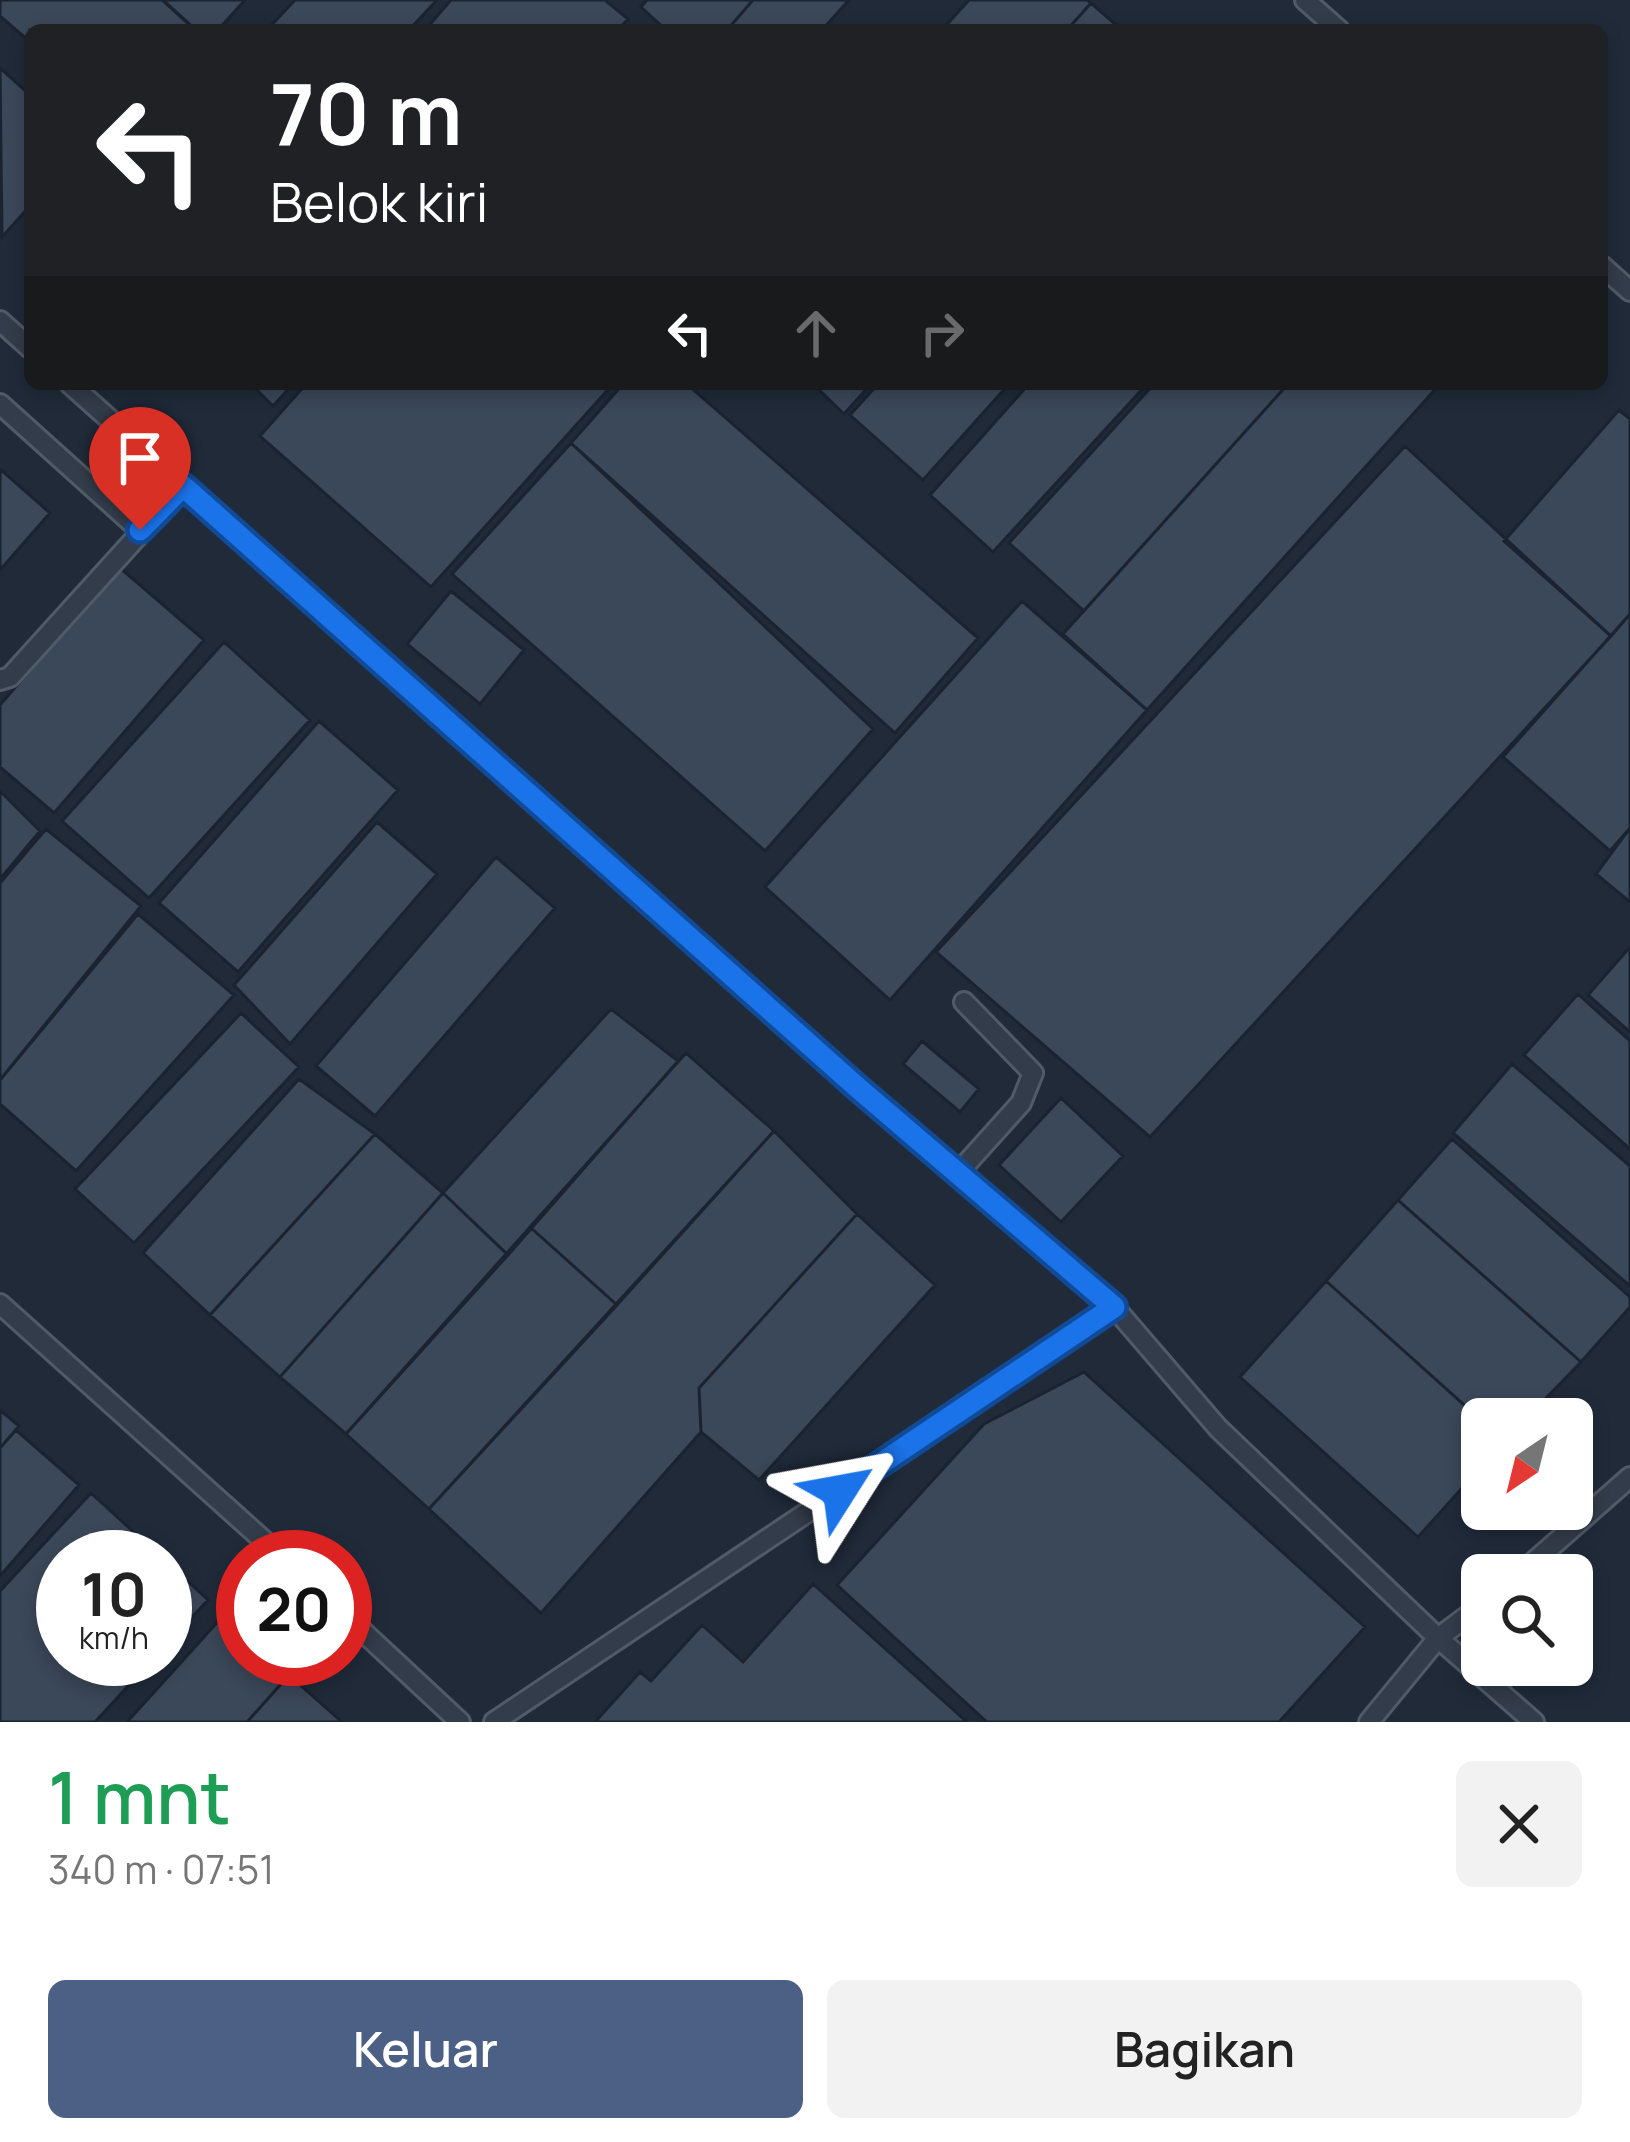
<!DOCTYPE html>
<html lang="id">
<meta charset="utf-8">
<style>
:root{--surface:#fff;--page:#f2f2f2;--text:#222;--muted:#767676;--accent:#4b6084}
body{margin:0;font-family:Manrope,sans-serif;background:var(--page);color:var(--text);height:100vh;display:flex;flex-direction:column;font-size:45px;white-space:nowrap}
*{box-sizing:border-box;margin:0}
p{font-size:39px;color:var(--muted)}
.icon{flex:none;width:66px;height:66px;fill:none;stroke:currentColor;stroke-width:2;stroke-linecap:round;stroke-linejoin:round}
.map{position:relative;height:1722px;overflow:hidden}
.side{display:flex;flex-direction:column;background:var(--surface);flex:1}
.side>*{flex:none}
.banner{position:absolute;left:24px;top:24px;width:1584px;height:366px;border-radius:18px;box-shadow:0 6px 18px #0003;background:#202124;color:#fff;overflow:hidden}
.needle{width:78px;rotate:215deg}
.buttons{position:absolute;left:1461px;top:1398px;display:grid;gap:24px}
.buttons a{display:grid;place-items:center;width:132px;height:132px;border-radius:18px;background:var(--surface);box-shadow:0 6px 18px #0003;font-size:60px}
.speed{position:absolute;left:36px;top:1530px;display:flex;gap:24px;font-size:60px;font-weight:700;text-align:center}
.speed>*{display:grid;place-content:center;width:156px;height:156px;border-radius:50%;background:var(--surface);box-shadow:0 6px 18px #0003;line-height:1}
.speed small{font-size:30px;font-weight:400}
.speed .limit{border:18px solid #d22;background:#fff;color:#111}
.pin{position:absolute;display:grid;place-items:center;width:102px;height:102px;color:#fff;margin:-123px -51px;border-radius:50% 50% 50% 0;rotate:-45deg;box-shadow:0 0 12px #0007}
.pin .icon{rotate:45deg}
.me{position:absolute;width:132px;margin:-66px;rotate:56deg;stroke-linejoin:round;filter:drop-shadow(0 0 9px #0008)}
.turn{display:flex;align-items:center;gap:42px;height:252px;padding:0 48px;font-size:54px}
.turn .icon{width:156px;height:156px;stroke-width:2.5}
.turn b{display:block;font-size:84px;line-height:102px}
.lanes{display:flex;align-items:center;height:114px;padding:0 48px;background:#0003;justify-content:center;gap:60px;direction:ltr}
.lanes .off{opacity:.35}
.round{display:grid;place-items:center;flex:none;width:126px;height:126px;border-radius:18px;background:var(--page)}
.head{display:flex;align-items:center;justify-content:space-between;height:204px;padding:0 48px}
h1{font-size:72px;font-weight:600;line-height:90px;color:#1e9e55}
.cta{display:flex;gap:24px;margin-top:auto;padding:24px 48px}
.cta a{flex:1;height:138px;border-radius:18px;background:var(--accent);color:#fff;font-size:48px;font-weight:600;line-height:138px;text-align:center}
.cta a+a{background:var(--page);color:var(--text)}
.map>svg:first-child{display:block}
.building{fill:#3b4859;stroke:#1b2330;stroke-width:3}
.lines{fill:none;stroke-linecap:round;stroke-linejoin:round}
.service-casing{stroke:#515a67;stroke-width:24}
.service{stroke:#333c4a;stroke-width:18}
.route-casing{stroke:#114b97;stroke-width:30}
.route{stroke:#1a73e8;stroke-width:21}
</style>
<div class="map">
<svg width="1630" height="1722" viewBox="0 0 1630 1722">
<rect width="100%" height="100%" fill="#202a39"/>
<!-- building -->
<path class="building" d="M0,0H162L195,30H30V42L0,16Z
M163,0H245L218,30H196Z
M295,0H437L409,30H267Z
M451,0H605L628,19L618,30H425Z
M647,0H753L727,30H666L641,7Z
M753,0H849L822,30H727Z
M969,0H1087L1091,3L1067,30H942Z
M1091,3L1122,30H1067Z
M0,68L30,95V206L2,237Z
M251,384H293L273,406Z
M306,384H613L431,587L260,436Z
M623,384H687L978,638L895,733L571,443Z
M813,384H871L844,414Z
M878,384H1009L923,480L850,415Z
M1029,384H1147L993,552L930,495Z
M1154,384H1288L1084,611L1009,543Z
M1288,384H1440L1147,710L1063,634Z
M1619,410L1630,419V614L1611,636L1504,541Z
M571,443L873,729L765,851L452,574Z
M1405,446L1611,636L1150,1137L936,952Z
M0,469L50,513L0,570Z
M119,567L204,640L54,813L0,767V705Z
M451,591L524,650L480,704L407,644Z
M1022,601L1147,710L890,1000L765,887Z
M1630,614V828L1610,851L1503,757Z
M224,642L310,720L149,898L62,821Z
M319,721L398,790L238,972L159,903Z
M0,791L40,831L0,879Z
M377,822L437,874L290,1044L234,985Z
M1630,828V902L1596,874Z
M46,829L141,906L0,1080V883Z
M496,857L555,908L375,1116L316,1066Z
M138,914L234,995L76,1171L0,1104V1080Z
M1630,947V1032L1588,995Z
M1578,994L1630,1041V1149L1524,1055Z
M611,1009L678,1061L508,1255L443,1193Z
M241,1013L299,1067L134,1243L75,1189Z
M922,1041L979,1089L960,1112L903,1064Z
M686,1053L774,1131L617,1305L530,1227Z
M1512,1064L1630,1166V1286L1453,1133Z
M299,1079L375,1134L210,1315L143,1253Z
M1061,1098L1123,1156L1061,1222L999,1165Z
M774,1131L857,1214L699,1388L701,1432L541,1613L429,1509Z
M375,1134L443,1193L280,1377L210,1315Z
M1452,1139L1630,1297V1307L1581,1362L1398,1200Z
M443,1193L508,1255L346,1434L280,1377Z
M1398,1200L1581,1362L1526,1419L1482,1421L1326,1281Z
M857,1214L935,1285L759,1480L701,1432L699,1388Z
M530,1227L617,1305L429,1509L346,1434Z
M1326,1281L1482,1421V1466L1418,1537L1240,1377Z
M1084,1372L1365,1627L1279,1722H987L837,1585L984,1424Z
M0,1410L19,1426L0,1448Z
M16,1430L79,1485L0,1576V1448Z
M91,1493L161,1557H63V1659H153L95,1722H0V1591Z
M165,1560L208,1600L165,1646Z
M813,1584L967,1722H595L640,1672L651,1681L702,1625L743,1662Z
M223,1616L243,1633V1659H271L289,1675L247,1722H127Z
M289,1675L342,1722H247Z"/>
<g class="lines">
<defs>
<path id="service" d="M1305,0L1339,30
M1602,266L1630,291
M0,321L30,348
M70,384L858,1087L1114,1307L1218,1428L1438,1638L1369,1722
M0,404L140,530
M0,680L10,677L183,486
M958,1173L1021,1103L1033,1073L964,1002
M0,1304L282,1557
M1519,1575L1630,1477
M1482,1605L1438,1638L1534,1722
M345,1615L460,1722
M494,1722L1114,1307"/>
</defs>
<!-- service casing -->
<use href="#service" class="service-casing"/>
<!-- service -->
<use href="#service" class="service"/>
</g>
<g class="lines">
<defs>
<path id="route" d="M140,530L183,486L858,1088L1114,1307L840,1491"/>
</defs>
<!-- route casing -->
<use href="#route" class="route-casing"/>
<!-- route -->
<use href="#route" class="route"/>
</g>
</svg>
<div class="buttons">
<a><svg class="needle" viewBox="-14 -14 28 28"><path d="M0-13l5 13h-10z" fill="#e53935"/><path d="M0 13l5-13h-10z" fill="#767676"/></svg></a>
<a><svg class="icon" aria-label="search" viewBox="0 0 24 24"><circle cx="10" cy="10" r="6"/><path d="M15 15l6 6"/></svg></a>
</div>
<div class="speed"><div>10<small>km/h</small></div><div class="limit">20</div></div>
<div class="pin" style="left:140px;top:530px;background:#d93025"><svg class="icon" aria-label="arrive" viewBox="0 0 24 24"><path d="M6 21V4h12l-3 4 3 4H6"/></svg></div>
<svg class="me" style="left:840px;top:1491px" viewBox="-20 -20 40 40"><path d="M0-17L14 15 0 8-14 15z" fill="#1a73e8" stroke="#fff" stroke-width="4"/></svg>
<div class="banner">
<div class="turn"><svg class="icon" aria-label="left" viewBox="0 0 24 24"><path d="M17 20v-9H6M10 6l-5 5 5 5"/></svg><div><b>70 m</b>Belok kiri</div></div>
<div class="lanes"><svg class="icon" aria-label="left" viewBox="0 0 24 24"><path d="M17 20v-9H6M10 6l-5 5 5 5"/></svg><svg class="icon off" aria-label="ahead" viewBox="0 0 24 24"><path d="M12 20V5M6 11l6-6 6 6"/></svg><svg class="icon off" aria-label="right" viewBox="0 0 24 24"><path d="M7 20v-9h11M14 6l5 5-5 5"/></svg></div>
</div>
</div>
<section class="side">
<div class="head"><div><h1>1 mnt</h1><p>340 m · 07:51</p></div><a class="round"><svg class="icon" aria-label="close" viewBox="0 0 24 24"><path d="M6 6l12 12M18 6L6 18"/></svg></a></div>
<div class="cta"><a>Keluar</a><a>Bagikan</a></div>
</section>
